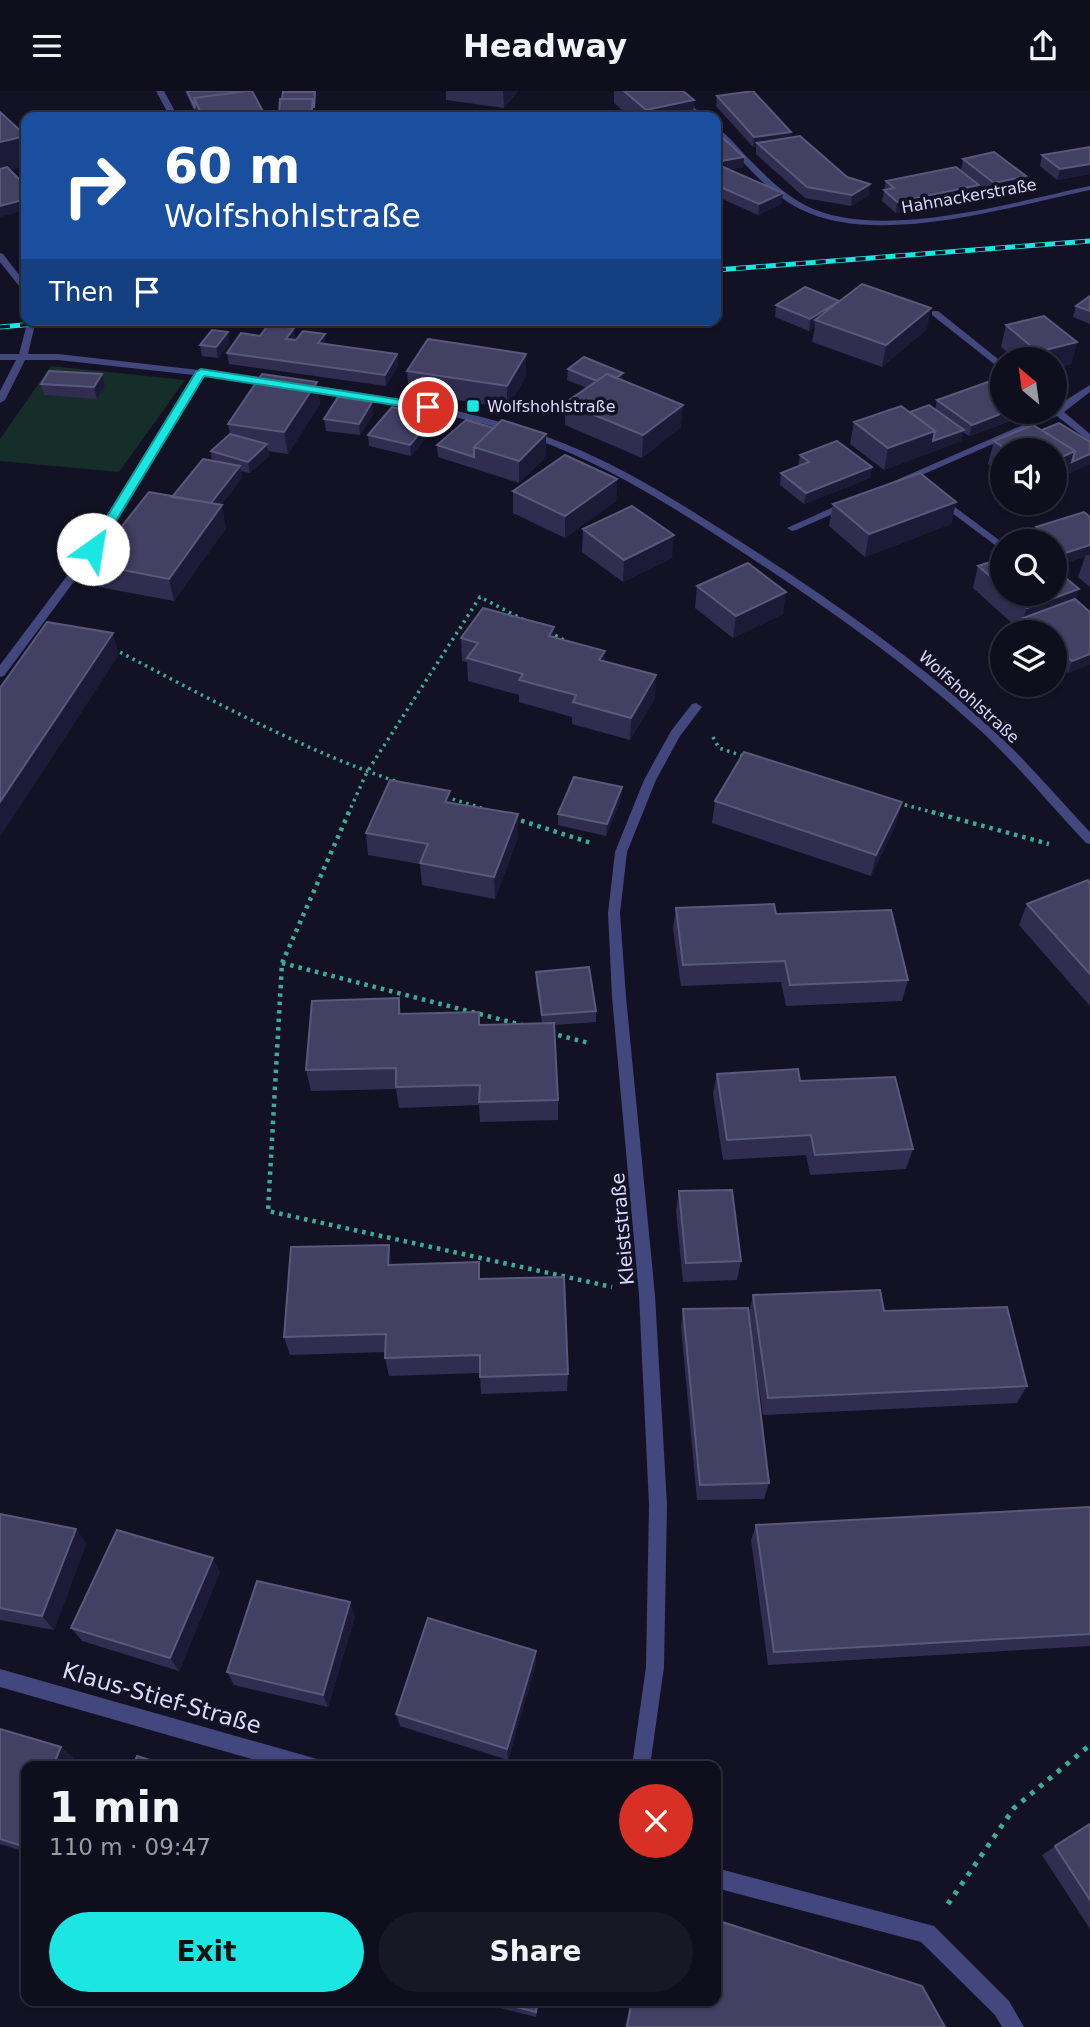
<!DOCTYPE html>
<meta charset="utf-8">
<style>
:root{--surface:#0e0e1c;--page:#171725;--text:#f1f3f6;--muted:#9b9ca3;--line:#2e2e3b;--accent:#1be6e1}
body{margin:0;font-family:"DejaVu Sans",sans-serif;background:var(--page);color:var(--text);height:100vh;display:flex;flex-direction:column;font-size:26px;white-space:nowrap}
*{box-sizing:border-box;margin:0}
p{font-size:23px;color:var(--muted)}
.icon{flex:none;width:38px;height:38px;fill:none;stroke:currentColor;stroke-width:2;stroke-linecap:round;stroke-linejoin:round}
.map{position:relative;flex:1;overflow:hidden}
.panel{position:absolute;left:21px;top:1670px;width:700px;height:245px;display:flex;flex-direction:column;background:var(--surface);border-radius:14px;box-shadow:0 2px 5px #0004,0 0 0 2px var(--line)}
.panel>*{flex:none}
.hud{position:absolute;left:21px;top:21px;width:700px;height:214px;border-radius:14px;box-shadow:0 2px 5px #0004,0 0 0 2px var(--line);background:#1a4fa0;color:#fff;overflow:hidden}
.needle{width:46px;rotate:331deg}
.fabs{position:absolute;left:990px;top:256px;display:grid;gap:14px}
.fabs a{display:grid;place-items:center;width:77px;height:77px;border-radius:50%;background:var(--surface);box-shadow:0 2px 5px #0004,0 0 0 2px var(--line);font-size:35px}
.pin{position:absolute;display:grid;place-items:center;width:60px;height:60px;color:#fff;margin:-30px;border:4px solid #fff;border-radius:50%;box-shadow:0 2px 7px #0007}
.me{position:absolute;width:77px;margin:-38px;rotate:32deg;stroke-linejoin:round;filter:drop-shadow(0 0 5px #0008)}
.turn{display:flex;align-items:center;gap:24px;height:147px;padding:0 28px;font-size:32px}
.turn .icon{width:91px;height:91px;stroke-width:2.5}
.turn b{display:block;font-size:49px;line-height:60px}
.then{display:flex;align-items:center;height:66px;padding:0 28px;background:#0003;gap:14px;font-size:26px}
.round{display:grid;place-items:center;flex:none;width:74px;height:74px;border-radius:37px;background:var(--page)}
.overview{display:flex;align-items:center;justify-content:space-between;height:119px;padding:0 28px}
h1{font-size:42px;font-weight:800;line-height:52px}
.primary-button{display:flex;gap:14px;margin-top:auto;padding:14px 28px}
.primary-button a{flex:1;height:80px;border-radius:42px;background:var(--accent);color:#111;font-size:28px;font-weight:800;line-height:80px;text-align:center}
.primary-button a+a{background:var(--page);color:var(--text)}
header{display:flex;justify-content:space-between;align-items:center;height:91px;padding:0 28px;background:var(--surface);font-size:32px;font-weight:800}
.map>svg:first-child{display:block}
.green{fill:#152e2a}
.lines{fill:none;stroke-linecap:round;stroke-linejoin:round}
.path-far2{stroke:#3dab97;stroke-width:3.5;stroke-dasharray:2.5 4.5;stroke-linecap:butt}
.path-far1{stroke:#3dab97;stroke-width:4.5;stroke-dasharray:3.5 5;stroke-linecap:butt}
.path{stroke:#3dab97;stroke-width:5;stroke-dasharray:4.5 7;stroke-linecap:butt}
.minor{fill:#42477e;fill-rule:evenodd}
.rail-casing{stroke:#1be6e1;stroke-width:5}
.rail{stroke:#131225;stroke-width:3.5;stroke-dasharray:10;stroke-linecap:butt}
.wall{fill:#302d51}
.shaded-wall{fill:#1d1a38}
.building{fill:#424063;stroke:#5a587b;stroke-width:2}
.route{fill:#1be6e1;stroke:#129692;stroke-width:2}
.poi-dot{fill:#1be6e1;stroke:#131225;stroke-width:2.5}
.labels{text-anchor:middle;dominant-baseline:central;stroke-width:7;stroke-linejoin:round;paint-order:stroke}
.far-street-label{font-size:16px;fill:#dadafb;stroke:#131225}
.far-poi-label{font-size:16px;fill:#dadafb;stroke:#131225;text-anchor:start}
.street-label{font-size:19px;fill:#dadafb;stroke:#131225}
.near-street-label{font-size:23px;fill:#dadafb;stroke:#131225}
</style>
<header><svg class="icon" aria-label="menu" viewBox="0 0 24 24"><path d="M4 6h16M4 12h16M4 18h16"/></svg>Headway<svg class="icon" aria-label="share" viewBox="0 0 24 24"><path d="M12 15V3M7 8l5-5 5 5M5 13v7h14v-7"/></svg></header>
<div class="map">
<svg width="1090" height="1936" viewBox="0 0 1090 1936">
<rect width="100%" height="100%" fill="#131225"/>
<!-- green -->
<path class="green" d="M51,275L185,289L119,381L0,370V348Z"/>
<g class="lines">
<!-- path-far2 -->
<path class="path-far2" d="M549,541L566,550
M114,558C208,607 303,660 404,693
M713,646L719,657L746,666
M446,706L488,719
M898,712L939,723
M348,723L367,681L480,506L526,530"/>
<!-- path-far1 -->
<path class="path-far1" d="M349,721L282,872L268,1120L612,1196
M932,721L1049,753
M513,727L591,752
M282,872L522,934
M550,942L589,952"/>
<!-- path -->
<path class="path" d="M948,1813L1014,1717L1090,1654"/>
<!-- minor -->
<path class="minor" d="M156,0H164L178,26H170Z
M667,0H675L705,26H697Z
M716,37C726,42 735,53 743,62C762,81 781,102 805,114C877,152 1013,111 1090,95V99C1009,116 876,157 800,118C766,101 742,68 716,43Z
M0,162L3,163L26,193V201L23,200L0,171Z
M932,220H938L1003,272V280L932,224Z
M28,229H36L28,263H58L277,288L282,291L277,294L203,285L98,458L4,585L0,586V574L88,457L194,284L58,269H25L5,309L0,312V300L16,269H0V263H19Z
M300,292C382,305 464,317 542,344C613,369 675,409 738,449C822,503 905,560 980,627C1020,662 1054,703 1090,741V753L1086,752C1048,712 1014,669 973,633C898,565 814,508 730,453C668,413 605,373 535,348C457,321 376,314 297,297L295,295Z
M1090,294V301L1064,321L1090,343V351L1057,325L901,393L892,391L1055,320V316Z
M940,405L1003,452V460L936,410L935,408Z
M849,409L854,412L853,414L796,439L792,440L787,437Z
M696,612L702,616L680,645L656,689L627,761L620,822L626,906L655,1204L667,1414L664,1576L650,1675H632L646,1576L649,1414L639,1204L612,906L608,822L615,761L644,689L671,640L692,613Z
M0,1578L310,1666L317,1668L319,1675H276L0,1596Z
M716,1777L934,1835L1009,1910L1024,1936H1002L995,1924L921,1851L716,1797Z"/>
<defs>
<path id="rail" d="M716,179L1090,150
M0,236L80,229"/>
</defs>
<!-- rail casing -->
<use href="#rail" class="rail-casing"/>
<!-- rail -->
<use href="#rail" class="rail"/>
</g>
<!-- wall -->
<path class="wall" d="M185,0H252L266,26H197Z
M446,0H518L504,17L446,9Z
M614,0H683L694,9L693,26H630L614,12Z
M717,5L791,41L790,46L869,104L851,115L805,107L756,63V56H753L716,15Z
M716,41L744,66L743,76L729,79L783,102L781,113L758,124L716,105Z
M1090,56V83L1057,89L1040,75L1042,64Z
M963,68L1026,85L1024,96L992,103L961,79Z
M886,90L977,105L896,122L882,110Z
M1090,205V233L1073,226L1076,215Z
M839,210L927,238L882,276L812,251L815,236L809,240L775,226L776,214Z
M1006,234L1077,251L1071,273L1055,277V268H1015L1001,256Z
M228,241L229,253L218,267L202,265L200,254Z
M295,249L397,263L398,274L386,295L229,273L227,262Z
M568,278L622,289L681,336L642,367L565,334V312L587,297L567,289Z
M407,280L526,285L507,317L409,301Z
M102,283L105,295L97,308L44,304L41,293Z
M317,291L320,313L288,363L268,360L269,365L250,382L241,380L242,387L221,414L226,437L174,510L99,496L92,473L172,406L212,370L211,360L230,343L228,333Z
M937,309L1034,321L969,345L963,341L961,350L884,379L850,353L854,331L910,321L935,319Z
M372,311L373,323L360,344L326,340L324,328Z
M433,326L434,337L411,365L369,355L368,344Z
M466,329L546,366L519,392L438,366L437,354Z
M1042,339L1090,351V373L1055,388V359H1003V382L988,373L994,350Z
M800,364L872,376L870,387L804,413L780,394L781,382L798,375Z
M617,388L616,410L565,447L513,422V400Z
M956,411L951,433L865,466L829,435L833,413Z
M1090,426V496L1078,486L1085,466L1061,473L1055,468V450H1035L1033,448L1036,436Z
M583,438L672,467L623,491L582,461Z
M1003,467V502H1055L1079,498L1075,508L1090,521V573L1068,582L1055,570V541H1022L973,497L978,475Z
M697,495L783,523L733,547L695,517Z
M554,536V546L604,571L655,607L630,649L572,633V626L519,611V604L468,590L467,571L462,570L461,547Z
M621,708L606,745L558,734V723Z
M715,710L902,711L896,733L871,785L712,732Z
M451,712L518,723V746L495,808L422,794L420,773L368,764L366,742Z
M1090,792V915L1019,834L1027,813Z
M676,817L776,823L908,889L902,910L786,915L781,891L681,895L673,838Z
M536,881L596,920V931L554,934L558,1009V1029L480,1031L479,1014L399,1017L396,998L311,1000L306,979L399,907L401,923L480,934L542,932L536,892Z
M717,983L800,990L913,1058L906,1078L810,1084L806,1064L723,1069L713,1003Z
M679,1100L741,1170L737,1189L683,1191L676,1119Z
M392,1174L480,1188L568,1283L567,1300L481,1303L480,1282L389,1285L385,1267L386,1261L290,1264L284,1246Z
M753,1204L884,1220L1027,1295L1017,1312L763,1324L751,1241L769,1392L764,1408L697,1409L681,1236L683,1218L749,1221Z
M1090,1416V1555L768,1574L751,1449L756,1434Z
M0,1423L76,1438L86,1453L54,1539L0,1529Z
M220,1481L179,1580L82,1550L71,1537Z
M355,1525L328,1616L234,1594L227,1581Z
M536,1573L508,1669L400,1635L396,1623Z
M0,1638L61,1656L73,1667L70,1675H26V1761L0,1753Z
M1090,1733V1838L1042,1764Z
M468,1909H539L536,1926Z
M631,1909H716L945,1936H625Z"/>
<!-- shaded-wall -->
<path class="shaded-wall" d="M503,0H518L504,17Z
M315,1L316,11L315,26L314,17Z
M313,8L315,26H311Z
M694,9L693,26H645L646,19Z
M791,41L790,51L757,52L756,56H753L754,46Z
M26,45V75L0,82V51Z
M744,66L743,76L716,81V71Z
M1090,73V83L1057,89L1060,78Z
M1026,85L1024,96L992,103L994,92Z
M870,93L869,104L851,115L852,104Z
M979,94L977,105L896,122L897,111Z
M783,102L781,113L758,124L759,113Z
M26,108V119L0,126V115Z
M839,210L837,221L815,229V236L809,240L810,228Z
M931,217L927,238L882,276L886,254Z
M294,237L296,249L288,260L286,248Z
M228,241L229,253L218,267L216,256Z
M325,243L326,254L318,252Z
M1077,251L1071,273L1055,277V268H1037L1038,261Z
M397,263L398,274L386,295L385,284Z
M526,263V285L507,317V295Z
M623,282L622,293L606,294Z
M102,283L105,295L97,308L94,296Z
M317,291L320,313L288,363L284,341Z
M372,311L373,323L360,344L359,333Z
M683,314L681,336L642,367L643,344Z
M1008,320H1034L969,345L972,334Z
M433,326L434,337L411,365L410,354Z
M964,339L961,350L884,379L888,357L935,340Z
M546,343V366L519,392V370Z
M267,353L269,365L250,382L248,371Z
M1075,360L1090,363V373L1055,388V369Z
M240,375L242,387L207,432L205,420Z
M872,376L870,387L804,413L806,402Z
M617,388L616,410L565,447V425Z
M956,411L951,433L865,466L869,443Z
M222,414L226,437L174,510L169,488Z
M674,444L672,467L623,491L624,469Z
M1090,454V464H1086L1085,466L1061,473L1065,462Z
M1079,498L1071,520L1023,527L1027,517Z
M786,501L783,523L733,547L736,525Z
M554,536V559L549,545Z
M113,542L119,564L0,746V711Z
M605,560L604,582L599,569Z
M1090,563V573L1068,582L1072,570Z
M656,584L655,607L630,649L631,627Z
M622,696L621,708L606,745L607,733Z
M450,700L452,722L445,711Z
M902,711L896,733L871,785L876,764Z
M518,723V746L495,808L494,786Z
M389,1154L392,1173V1193L388,1174Z
M76,1438L86,1453L54,1539L42,1525Z
M213,1467L220,1481L179,1580L170,1567Z
M350,1511L355,1525L328,1616L323,1604Z
M536,1560V1573L508,1669L507,1658Z
M61,1656L73,1667L70,1675H53Z
M26,1738V1759L19,1754Z"/>
<!-- building -->
<path class="building" d="M187,0H247L194,7L195,17Z
M247,0H252L266,26H203L194,7Z
M624,0H683L694,9L646,19Z
M753,0L791,41L754,46L717,5Z
M283,1H315L314,17L313,8H282Z
M280,8H313L311,26H279Z
M0,21L26,45L0,51Z
M716,41L744,66L716,71Z
M800,45L847,86L870,93L852,104L807,96L757,52Z
M1090,56V73L1060,78L1042,64Z
M994,61L1026,85L994,92L963,68Z
M7,76L26,95V108L0,115V78Z
M723,76L783,102L759,113L716,94V80Z
M956,76L979,94L897,111L884,99L894,97L886,90Z
M862,193L931,217L886,254L815,229Z
M805,196L839,210L810,228L776,214Z
M1090,205V220L1076,215Z
M1044,225L1077,251L1038,261L1006,234Z
M268,234L294,237L286,248L296,249L303,240L325,243L318,252L397,263L385,284L227,262L241,242L260,245Z
M212,239L228,241L216,256L200,254Z
M428,248L526,263L507,295L407,280Z
M584,266L623,282L616,287L607,283L597,290L568,278Z
M49,280L102,283L94,296L41,293Z
M262,283L317,291L284,341L228,333Z
M607,283L683,314L643,344L565,312Z
M1002,286L1003,320H1008L972,334L937,309Z
M338,306L372,311L359,333L324,328Z
M929,314L964,339L933,350L935,340L910,321Z
M901,315L935,340L888,357L854,331Z
M392,316L433,326L410,354L368,344Z
M466,329L494,337L474,356V366L437,354Z
M502,329L546,343L519,370L474,356Z
M1059,332L1090,351V363L1072,371L1075,360L1042,339Z
M1033,334L1075,360L1055,369V359H1007L994,350Z
M230,343L267,353L248,371L211,360Z
M837,350L872,376L806,402L781,382L809,371L800,364Z
M565,364L617,388L565,425L513,400Z
M203,368L240,375L211,412L172,406Z
M920,382L956,411L869,443L833,413Z
M149,401L222,414L169,488L92,473Z
M632,415L674,444L624,469L583,438Z
M1084,421L1090,426V454L1065,462L1055,453V450H1051L1036,436Z
M1003,467V496L978,475Z
M748,472L786,501L736,525L697,495Z
M1055,478L1079,498L1027,517L1010,502H1055Z
M1075,508L1090,521V563L1072,570L1055,555V541H1039L1023,527Z
M483,517L554,536L549,545L605,560L599,569L656,584L631,627L573,611L576,604L519,589L523,583L467,567L478,552L461,547Z
M47,531L113,542L0,711V597Z
M744,661L902,711L876,764L715,710Z
M574,686L622,696L607,733L558,723Z
M390,689L450,700L445,711L518,723L494,786L420,772L428,753L366,742Z
M1088,789L1090,792V883L1027,813Z
M774,813L776,823L891,819L908,889L790,894L785,870L683,874L676,817Z
M589,876L596,920L542,924L536,881Z
M399,907V923L479,921V934L554,932L558,1009L479,1011L480,994L396,996V977L306,979L312,910Z
M798,978L800,990L895,986L913,1058L815,1064L811,1044L727,1049L717,983Z
M732,1099L741,1170L686,1172L679,1100Z
M389,1154L388,1174L479,1171V1188L564,1186L568,1283L480,1286V1264L385,1267L386,1243L284,1246L291,1156Z
M880,1199L884,1220L1007,1216L1027,1295L768,1307L753,1204Z
M748,1217L769,1392L700,1394L683,1218Z
M1090,1416V1543L774,1561L756,1434Z
M0,1423L76,1438L42,1525L0,1517Z
M117,1439L213,1467L170,1567L71,1537Z
M257,1490L350,1511L323,1604L227,1581Z
M428,1527L536,1560L507,1658L396,1623Z
M0,1638L61,1656L53,1675H26V1738L19,1754L0,1748Z
M137,1665L169,1675H133Z
M1090,1733V1809L1055,1755Z
M716,1829L922,1895L945,1936H627L632,1909H716Z
M489,1909H538L536,1921Z"/>
<!-- route -->
<path class="route" d="M201,278L428,313L433,316L428,319L204,285L99,458L89,461L87,458L196,281Z"/>
<!-- markers -->
<rect class="poi-dot" x="466" y="308" width="14" height="14" rx="3.5"/>
<g class="labels">
<!-- far-street labels -->
<g class="far-street-label">
<text transform="translate(969 105) rotate(-10)">Hahnackerstraße</text>
<text transform="translate(969 606) rotate(42)">Wolfshohlstraße</text>
</g>
<!-- far-poi labels -->
<g class="far-poi-label">
<text x="487" y="315">Wolfshohlstraße</text>
</g>
<!-- street labels -->
<g class="street-label">
<text transform="translate(622 1138) rotate(-95)">Kleiststraße</text>
</g>
<!-- near-street labels -->
<g class="near-street-label">
<text transform="translate(162 1607) rotate(16)">Klaus-Stief-Straße</text>
</g>
</g>
</svg>
<div class="fabs">
<a><svg class="needle" viewBox="-14 -14 28 28"><path d="M0-13l5 13h-10z" fill="#e53935"/><path d="M0 13l5-13h-10z" fill="#9b9ca3"/></svg></a>
<a><svg class="icon" aria-label="sound" viewBox="0 0 24 24"><path d="M4 9h4l5-4v14l-5-4H4zM17 9q2 3 0 6"/></svg></a>
<a><svg class="icon" aria-label="search" viewBox="0 0 24 24"><circle cx="10" cy="10" r="6"/><path d="M15 15l6 6"/></svg></a>
<a><svg class="icon" aria-label="layers" viewBox="0 0 24 24"><path d="M12 4l9 5-9 5-9-5zM3 14l9 5 9-5"/></svg></a>
</div>
<div class="pin" style="left:428px;top:316px;background:#d93025"><svg class="icon" aria-label="arrive" viewBox="0 0 24 24"><path d="M6 21V4h12l-3 4 3 4H6"/></svg></div>
<svg class="me" style="left:93px;top:458px" viewBox="-20 -20 40 40"><circle r="19" fill="#fff"/><path d="M0-13L10 11 0 6-10 11z" fill="#1be6e1"/></svg>
<div class="hud">
<div class="turn"><svg class="icon" aria-label="right" viewBox="0 0 24 24"><path d="M7 20v-9h11M14 6l5 5-5 5"/></svg><div><b>60 m</b>Wolfshohlstraße</div></div>
<div class="then">Then<svg class="icon" aria-label="arrive" viewBox="0 0 24 24"><path d="M6 21V4h12l-3 4 3 4H6"/></svg></div>
</div>
<section class="panel">
<div class="overview"><div><h1>1 min</h1><p>110 m · 09:47</p></div><a class="round" style="background:#d93025;color:#fff"><svg class="icon" aria-label="close" viewBox="0 0 24 24"><path d="M6 6l12 12M18 6L6 18"/></svg></a></div>
<div class="primary-button"><a>Exit</a><a>Share</a></div>
</section>
</div>
